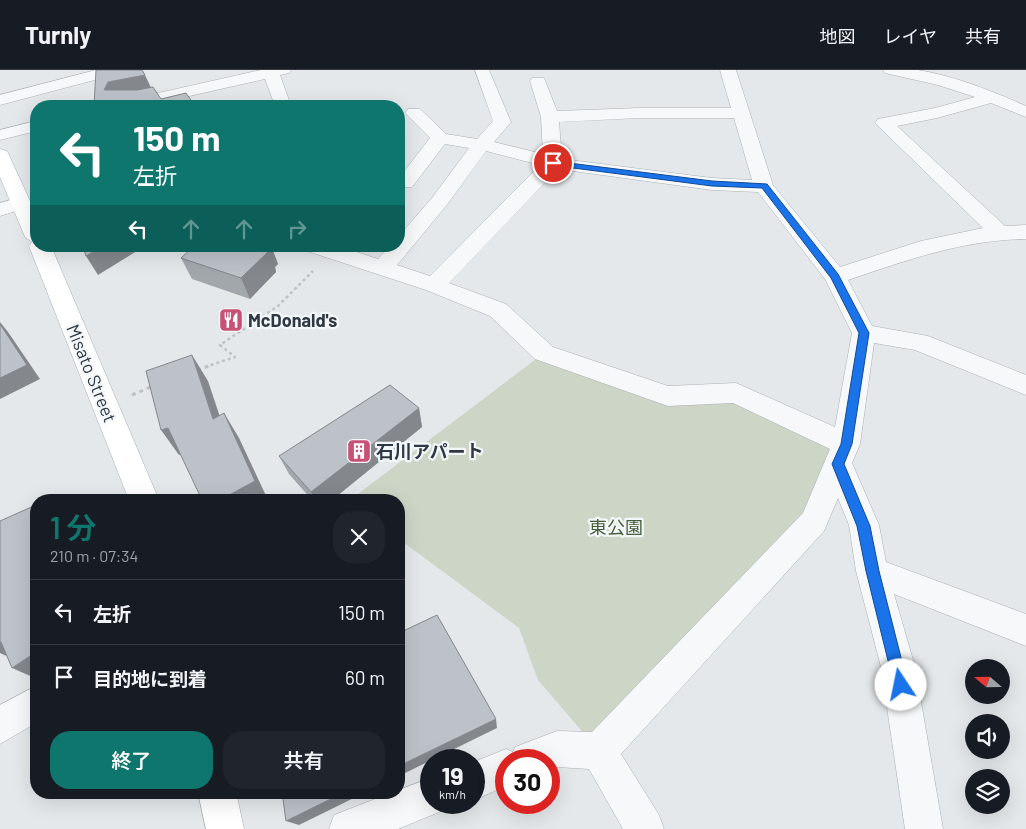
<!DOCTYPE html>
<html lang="ja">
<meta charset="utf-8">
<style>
:root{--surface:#171b24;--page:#20242c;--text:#f1f3f6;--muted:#9ea1a6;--line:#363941;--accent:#0f766e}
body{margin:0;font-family:Barlow,"Noto Sans JP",sans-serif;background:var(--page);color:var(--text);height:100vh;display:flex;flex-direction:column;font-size:19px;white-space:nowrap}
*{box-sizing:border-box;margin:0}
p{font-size:16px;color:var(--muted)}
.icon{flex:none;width:28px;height:28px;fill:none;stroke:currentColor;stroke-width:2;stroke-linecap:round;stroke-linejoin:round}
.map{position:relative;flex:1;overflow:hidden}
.drawer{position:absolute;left:30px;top:424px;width:375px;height:305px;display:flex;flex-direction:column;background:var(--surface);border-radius:20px;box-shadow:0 5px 20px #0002}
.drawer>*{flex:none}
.banner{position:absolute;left:30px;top:30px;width:375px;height:152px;border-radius:20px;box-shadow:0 5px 20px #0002;background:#0f766e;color:#fff;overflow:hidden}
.needle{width:32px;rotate:290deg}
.tools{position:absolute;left:965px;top:589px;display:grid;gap:10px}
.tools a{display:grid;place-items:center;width:45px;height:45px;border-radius:50%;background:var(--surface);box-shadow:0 5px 20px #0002;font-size:25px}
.speed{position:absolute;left:420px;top:679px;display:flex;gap:10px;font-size:25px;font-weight:700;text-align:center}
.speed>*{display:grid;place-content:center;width:65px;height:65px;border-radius:50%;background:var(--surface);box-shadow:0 5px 20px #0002;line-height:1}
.speed small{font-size:12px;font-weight:400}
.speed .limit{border:8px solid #d22;background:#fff;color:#111}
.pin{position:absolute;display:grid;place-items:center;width:42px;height:42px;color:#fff;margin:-21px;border:2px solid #fff;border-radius:50%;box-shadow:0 1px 5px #0007}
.me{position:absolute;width:55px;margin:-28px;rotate:349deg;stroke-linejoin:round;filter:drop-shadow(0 0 4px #0008)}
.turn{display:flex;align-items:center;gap:18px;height:105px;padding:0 20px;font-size:22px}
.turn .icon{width:65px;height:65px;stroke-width:2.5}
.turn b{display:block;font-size:35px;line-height:42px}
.lanes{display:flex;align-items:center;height:48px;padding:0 20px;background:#0003;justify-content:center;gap:25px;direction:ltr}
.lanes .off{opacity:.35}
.round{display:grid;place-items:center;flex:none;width:52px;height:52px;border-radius:20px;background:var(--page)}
.summary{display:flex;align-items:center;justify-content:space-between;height:85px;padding:0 20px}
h1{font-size:30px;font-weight:600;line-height:38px;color:var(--accent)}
.action{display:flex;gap:10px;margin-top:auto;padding:10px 20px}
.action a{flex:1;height:58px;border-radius:20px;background:var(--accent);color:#fff;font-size:20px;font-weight:600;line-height:58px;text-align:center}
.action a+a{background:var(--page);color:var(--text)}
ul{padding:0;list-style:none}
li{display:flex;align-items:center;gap:15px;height:65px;padding:0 20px;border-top:1px solid var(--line)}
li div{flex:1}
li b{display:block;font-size:19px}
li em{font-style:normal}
header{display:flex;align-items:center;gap:30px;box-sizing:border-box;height:70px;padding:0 25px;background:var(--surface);border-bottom:1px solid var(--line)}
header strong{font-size:24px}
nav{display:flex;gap:28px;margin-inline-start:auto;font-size:18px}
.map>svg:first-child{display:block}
.green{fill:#ccd5c6}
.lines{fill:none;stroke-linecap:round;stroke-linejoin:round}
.street-casing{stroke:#a9b0b5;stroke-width:1}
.primary-casing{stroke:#a4aeb7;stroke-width:1}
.path-far1{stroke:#bec2c7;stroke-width:2.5;stroke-dasharray:3 3;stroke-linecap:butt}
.path{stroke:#bec2c7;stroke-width:3;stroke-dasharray:4 4;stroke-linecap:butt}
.street{fill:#f7f8fa;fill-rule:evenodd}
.primary{fill:#fff;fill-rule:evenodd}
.wall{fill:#a2a7ac}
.shaded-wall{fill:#84888c}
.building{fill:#bcc2c8;stroke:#84888c}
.route{fill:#1a73e8;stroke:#114b97}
.labels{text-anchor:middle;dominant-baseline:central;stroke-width:4.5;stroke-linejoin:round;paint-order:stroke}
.poi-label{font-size:18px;font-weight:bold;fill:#2d3843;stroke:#f4f7f9;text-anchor:start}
.street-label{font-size:18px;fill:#2d3843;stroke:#f4f7f9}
.park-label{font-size:18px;fill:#475e3b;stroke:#f4f7f9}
</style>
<header>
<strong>Turnly</strong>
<nav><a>地図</a><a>レイヤ</a><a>共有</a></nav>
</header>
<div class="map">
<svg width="1026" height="759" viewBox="0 0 1026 759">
<rect width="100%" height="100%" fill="#e4e8eb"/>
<!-- green -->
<path class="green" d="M544,283L668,326L736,323L846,374L814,452L599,681L538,610L519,558L399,469V430H350Z"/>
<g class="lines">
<defs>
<path id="street" d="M96,0H123L121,3L0,35V25Z
M261,0H291L289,3L280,5L291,36H275L265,9L145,36H114L117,32L123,31Z
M475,0H489L511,52L494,72L543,84L541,47L530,11L532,8H544L557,41L640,38H731L720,0H736L773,115L840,197L921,171L983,158L875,53L878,49L935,38L975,27L938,15L885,3L883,0C894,0 907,0 918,0C955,6 992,21 1026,36V47L991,33L937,48L897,56L1005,156L1026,155V169C963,170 907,190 848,210L872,256L928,266L1026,305V325L915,280L874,273L860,374L852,393L879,455L886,492L1026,544V576L894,524L915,597L943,759H905L881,597L856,501L849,455L838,428L824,461L621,684L659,745L664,759H623L589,699L557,697L549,700V690H506V716L474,730V692L506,679L513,682L515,677L557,661L592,662L803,443L830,379L733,333L668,336L535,289L490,246L426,220L307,181L304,176H338L378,189L390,176H399V166L432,128L469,78L445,74L412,117H399V108L430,68L405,43L408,39H420L446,64L477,69L493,51ZM640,48H734L752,110L712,108L562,89L559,52ZM486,81L540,95L430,206L397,195L446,136ZM558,99L712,120L758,122L825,209L852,263L835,357L736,313L668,316L553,277L506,234L449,213Z
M36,51V61L0,70V60Z
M21,127L28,129L31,133L28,137L0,146V133Z
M36,616V653L0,674V635Z
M431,708V732H448L444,740L398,759H329L334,745L393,722H399V720Z"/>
<path id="primary" d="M0,79L7,81L9,85L36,144V176H51L159,430H129L29,176L32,172L25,167L0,107Z
M198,722H236L244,759H206Z"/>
</defs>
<!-- street casing -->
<use href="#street" class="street-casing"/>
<!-- primary casing -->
<use href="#primary" class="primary-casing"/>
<!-- path-far1 -->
<path class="path-far1" d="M205,297L235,287L220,275L278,236L313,201"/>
<!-- path -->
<path class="path" d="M197,300L209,296
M132,325L153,316"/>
<!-- street -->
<use href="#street" class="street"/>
<!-- primary -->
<use href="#primary" class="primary"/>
</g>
<!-- wall -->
<path class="wall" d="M191,176H271L278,194L275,197L276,202L250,229L192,209L181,188L192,179Z
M419,338L422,357L332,430H312L289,404L279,386Z"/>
<!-- shaded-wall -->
<path class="shaded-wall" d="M145,5L153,22L104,20L108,12Z
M103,176H145L98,205L86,186Z
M261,176H271L278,194L275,197L276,202L250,229L241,208Z
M0,252L8,262L40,309L0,329Z
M192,285L208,311L229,374L213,349Z
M419,338L422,357L332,430H315L311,422Z
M224,343L239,368L268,430H220Z
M168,358L186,382L179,385L161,360Z
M59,425L64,430H60Z
M0,572H1L13,589L0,583Z
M36,582V607L35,608L12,598Z
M496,649L497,658L399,706V696Z
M345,722H366L299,755L286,751Z"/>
<!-- building -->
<path class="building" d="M96,0H142L145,5L108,12L104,20H137L153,17L161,29L186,23L195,36H94Z
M83,176H103L86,186Z
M194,176H267L263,180L269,181L241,208L181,188Z
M0,254L27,295L0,308Z
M192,285L213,349L224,343L255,411L220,430H202L168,358L161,360L146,301Z
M390,315L419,338L311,422L279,386Z
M59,425L60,430H47Z
M36,435V582L12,598L1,572H0V451Z
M437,545L496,649L399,696V563Z
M282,722H345L286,751Z"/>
<!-- route -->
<path class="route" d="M553,91L712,111L767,114L838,204L869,263L852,374L844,394L870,456L879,501L908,615L906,620L901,622L896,620L894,615L866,501L857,456L832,394L841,374L859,263L831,208L762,118L712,116L550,95L549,93Z"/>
<!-- icons -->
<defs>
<symbol id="restaurant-square" viewBox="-11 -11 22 22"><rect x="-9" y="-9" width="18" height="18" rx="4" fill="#c85276" stroke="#f4f7f9"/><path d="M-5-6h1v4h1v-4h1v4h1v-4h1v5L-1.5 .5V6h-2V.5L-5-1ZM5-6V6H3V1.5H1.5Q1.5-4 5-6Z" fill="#fff"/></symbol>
<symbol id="building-square" viewBox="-11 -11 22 22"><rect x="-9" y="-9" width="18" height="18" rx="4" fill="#c85276" stroke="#f4f7f9"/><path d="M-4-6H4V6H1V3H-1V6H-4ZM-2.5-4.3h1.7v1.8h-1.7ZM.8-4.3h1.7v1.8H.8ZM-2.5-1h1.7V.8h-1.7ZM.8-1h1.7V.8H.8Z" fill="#fff"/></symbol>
</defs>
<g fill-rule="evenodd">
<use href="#restaurant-square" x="217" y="236" width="28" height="28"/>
<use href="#building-square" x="345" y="367" width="28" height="28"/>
</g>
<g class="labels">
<!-- poi labels -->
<g class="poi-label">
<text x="248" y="250">McDonald's</text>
<text x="376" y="381">石川アパート</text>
</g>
<!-- street labels -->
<g class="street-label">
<text transform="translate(92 303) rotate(68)">Misato Street</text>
</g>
<!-- park labels -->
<g class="park-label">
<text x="616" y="457">東公園</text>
</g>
</g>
</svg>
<div class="tools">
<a><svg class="needle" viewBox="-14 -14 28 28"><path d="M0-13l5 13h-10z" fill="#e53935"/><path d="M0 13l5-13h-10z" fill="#9ea1a6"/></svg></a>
<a><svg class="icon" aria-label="sound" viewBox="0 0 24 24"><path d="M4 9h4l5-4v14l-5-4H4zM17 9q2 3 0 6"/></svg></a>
<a><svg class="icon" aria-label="layers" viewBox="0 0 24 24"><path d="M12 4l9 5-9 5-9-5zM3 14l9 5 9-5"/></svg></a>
</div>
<div class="speed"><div>19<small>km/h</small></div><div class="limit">30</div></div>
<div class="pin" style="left:553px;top:93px;background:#d93025"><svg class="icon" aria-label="arrive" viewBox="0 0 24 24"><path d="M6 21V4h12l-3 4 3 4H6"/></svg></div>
<svg class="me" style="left:901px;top:615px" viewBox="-20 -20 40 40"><circle r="19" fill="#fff"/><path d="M0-13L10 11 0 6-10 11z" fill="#1a73e8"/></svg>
<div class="banner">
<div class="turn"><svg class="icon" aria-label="left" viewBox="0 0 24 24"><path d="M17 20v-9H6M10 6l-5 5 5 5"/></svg><div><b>150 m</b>左折</div></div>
<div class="lanes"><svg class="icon" aria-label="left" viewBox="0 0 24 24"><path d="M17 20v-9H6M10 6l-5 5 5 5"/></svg><svg class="icon off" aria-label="ahead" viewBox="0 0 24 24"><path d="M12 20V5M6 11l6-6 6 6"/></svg><svg class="icon off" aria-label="ahead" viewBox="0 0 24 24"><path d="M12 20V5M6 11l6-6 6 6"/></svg><svg class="icon off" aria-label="right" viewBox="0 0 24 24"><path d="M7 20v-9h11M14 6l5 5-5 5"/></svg></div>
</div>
<section class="drawer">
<div class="summary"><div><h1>1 分</h1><p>210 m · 07:34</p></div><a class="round"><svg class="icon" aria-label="close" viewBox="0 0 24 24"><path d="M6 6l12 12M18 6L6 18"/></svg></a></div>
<ul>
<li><svg class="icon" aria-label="left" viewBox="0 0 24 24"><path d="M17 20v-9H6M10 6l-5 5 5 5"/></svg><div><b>左折</b></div><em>150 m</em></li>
<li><svg class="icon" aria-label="arrive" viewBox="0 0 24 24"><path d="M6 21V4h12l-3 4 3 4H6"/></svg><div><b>目的地に到着</b></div><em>60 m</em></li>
</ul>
<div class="action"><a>終了</a><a>共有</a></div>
</section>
</div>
